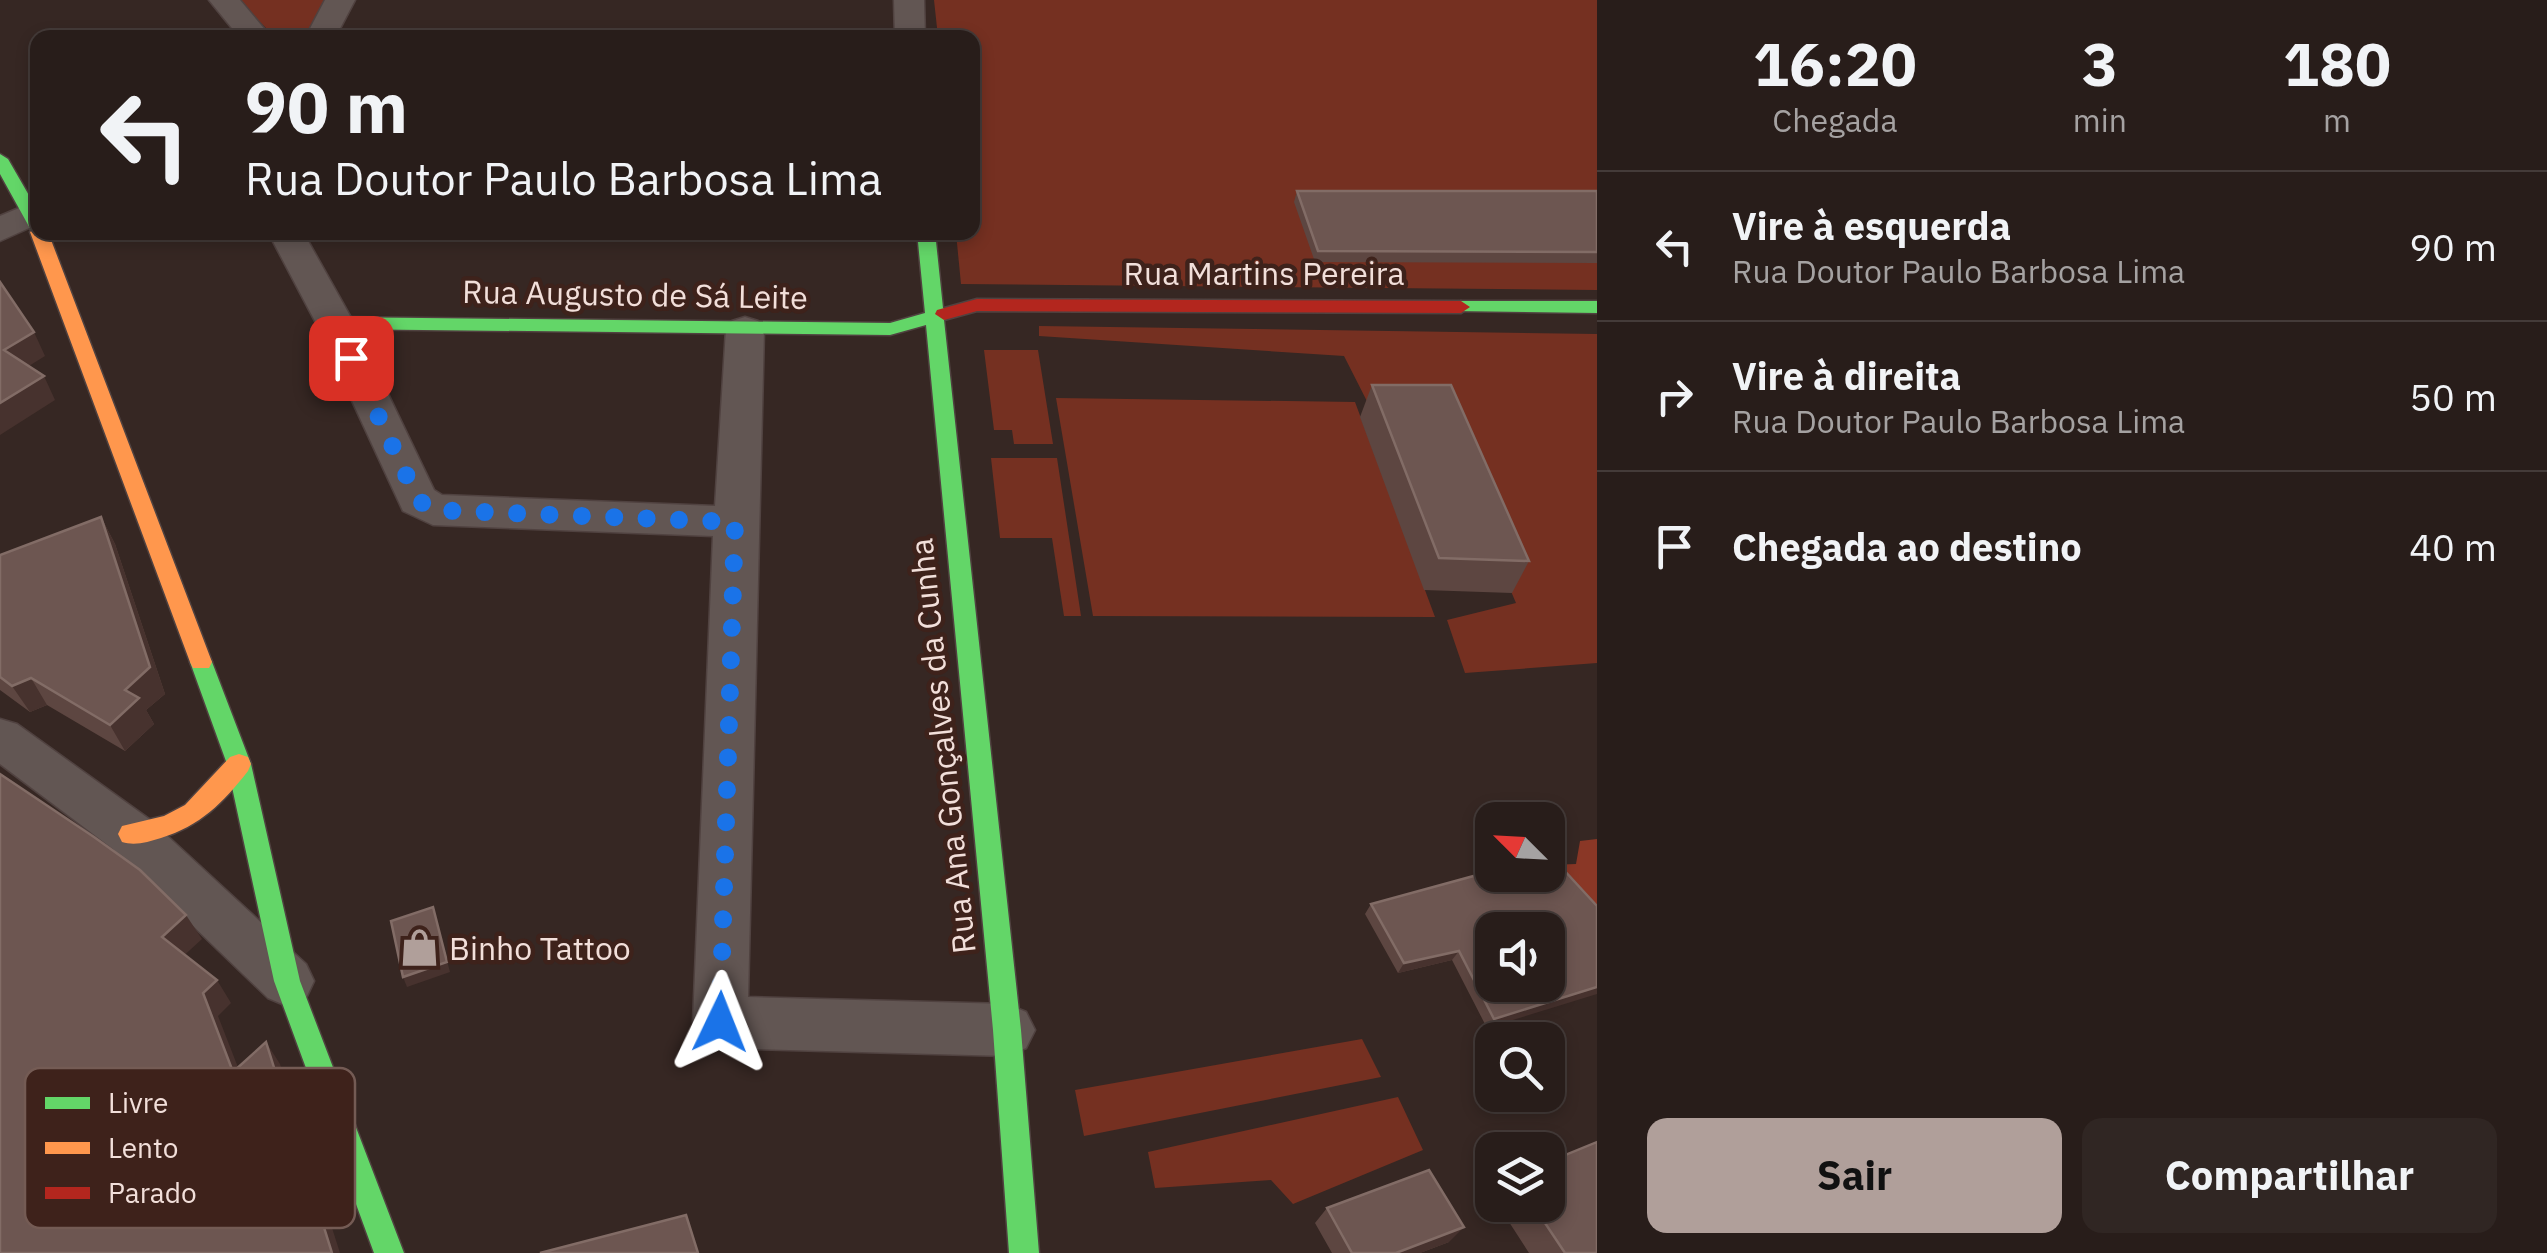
<!DOCTYPE html>
<html lang="pt">
<meta charset="utf-8">
<style>
:root{--surface:#281d1a;--page:#302623;--text:#f1f3f6;--muted:#a5a2a2;--line:#443b39;--accent:#b09f9a}
body{margin:0;font-family:"IBM Plex Sans",sans-serif;background:var(--page);color:var(--text);height:100vh;display:flex;flex-direction:column;font-size:38px;white-space:nowrap}
*{box-sizing:border-box;margin:0}
p{font-size:32px;color:var(--muted)}
.icon{flex:none;width:55px;height:55px;fill:none;stroke:currentColor;stroke-width:2;stroke-linecap:round;stroke-linejoin:round}
.map{position:relative;flex:1;overflow:hidden}
.details{display:flex;flex-direction:column;background:var(--surface);width:950px}
.details>*{flex:none}
.hud{position:absolute;left:30px;top:30px;width:950px;height:210px;border-radius:20px;box-shadow:0 5px 15px #0003,0 0 0 2px var(--line);background:#281d1a;color:var(--text);overflow:hidden}
.needle{width:65px;rotate:294deg}
.fabs{position:absolute;left:1475px;top:802px;display:grid;gap:20px}
.fabs a{display:grid;place-items:center;width:90px;height:90px;border-radius:20px;background:var(--surface);box-shadow:0 5px 15px #0003,0 0 0 2px var(--line);font-size:50px}
.pin{position:absolute;display:grid;place-items:center;width:85px;height:85px;color:#fff;margin:-42px;border-radius:20px;box-shadow:0 5px 15px #0006}
.me{position:absolute;width:110px;margin:-55px;rotate:2deg;stroke-linejoin:round;filter:drop-shadow(0 0 8px #0008)}
.turn{display:flex;align-items:center;gap:35px;height:210px;padding:0 50px;font-size:45px}
.turn .icon{width:130px;height:130px;stroke-width:2.5}
.turn b{display:block;font-size:70px;line-height:85px}
.eta{display:flex;justify-content:space-evenly;align-items:center;height:170px;text-align:center}
.eta b{font-size:60px;font-weight:700;line-height:70px}
.cta{display:flex;gap:20px;margin-top:auto;padding:20px 50px}
.cta a{flex:1;height:115px;border-radius:20px;background:var(--accent);color:#111;font-size:40px;font-weight:700;line-height:115px;text-align:center}
.cta a+a{background:var(--page);color:var(--text)}
ul{padding:0;list-style:none}
li{display:flex;align-items:center;gap:30px;height:150px;padding:0 50px;border-top:2px solid var(--line)}
li div{flex:1}
li b{display:block;font-size:38px}
li em{font-style:normal}
main{display:flex;flex:1;min-height:0}
.map>svg:first-child{display:block}
.green{fill:#753021}
.forest{fill:#8a3726}
.lines{fill:none;stroke-linecap:round;stroke-linejoin:round}
.street-casing{stroke:#504240;stroke-width:3}
.fast-casing{stroke:#504240;stroke-width:3}
.slow-casing{stroke:#504240;stroke-width:3}
.jam-casing{stroke:#504240;stroke-width:3}
.street{fill:#625653;fill-rule:evenodd}
.fast{fill:#63d668;fill-rule:evenodd}
.slow{fill:#ff974d;fill-rule:evenodd}
.jam{fill:#b3261e;fill-rule:evenodd}
.wall{fill:#5d4641}
.shaded-wall{fill:#47322e}
.building{fill:#6d5651;stroke:#826c66;stroke-width:2.5;fill-rule:evenodd}
.route{stroke:#1a73e8;stroke-width:18;stroke-dasharray:0 32.4}
.labels{text-anchor:middle;dominant-baseline:central;stroke-width:9;stroke-linejoin:round;paint-order:stroke}
.street-label{font-size:32px;fill:#f2dfda;stroke:#3e221b}
.poi-label{font-size:32px;fill:#f2dfda;stroke:#3e221b;text-anchor:start}
.key{fill:#3e221b;stroke:#745b54;stroke-width:2.5}
.key-label{font-size:28px;fill:#f2dfda}
</style>
<main>
<div class="map">
<svg width="1597" height="1253" viewBox="0 0 1597 1253">
<rect width="100%" height="100%" fill="#362723"/>
<!-- green -->
<path class="green" d="M238,0H331L311,38L275,37Z
M934,0H1597V290L961,284L956,233L972,232V38L938,37Z
M1039,326L1597,334V663L1465,673L1447,620L1516,603L1437,418L1375,417L1344,356L1039,336Z
M984,350H1038L1053,444H1014L1012,430H994Z
M1056,398L1355,402L1435,617L1093,616Z
M991,458H1057L1081,616H1064L1052,538H1000Z
M1362,1039L1381,1077L1084,1136L1075,1090Z
M1398,1097L1423,1150L1293,1204L1271,1180L1155,1188L1148,1152Z"/>
<!-- forest -->
<path class="forest" d="M1597,839V924L1548,865L1576,864L1580,841Z"/>
<g class="lines">
<defs>
<path id="street" d="M209,0H240L272,38H240Z
M325,0H355L335,38H305Z
M894,0H924L925,38H895Z
M38,200V224L0,241V216Z
M268,232H303L354,323L434,490L442,495L715,506L726,329L732,321L745,317L758,321L764,329L748,997L1007,1004L1026,1012L1035,1030L1026,1048L1007,1056L720,1048L701,1040L693,1022L713,536L433,525L403,511L316,323Z
M0,719L17,724L149,819L306,964L314,981L306,998L287,1006L268,998L113,849L0,764Z"/>
<path id="fast" d="M0,154L8,159L38,211V232H41H32L0,174Z
M917,232H935L943,308L953,314L944,320L1021,1030L1039,1253H1009L993,1030L926,325L890,335L335,329L326,323L335,317L890,323L925,313Z
M1461,301H1597V313L1454,311L1452,307Z
M201,653L209,656L212,662L251,764L300,981L404,1253H374L274,981L227,764L190,662L193,656Z"/>
<path id="slow" d="M38,227V232H48L212,662L209,668H193L190,662L30,232Z
M239,754L248,757L251,764L248,771C223,803 200,826 161,838C148,842 135,846 122,842L118,834L122,826L164,816L185,805L230,757Z"/>
<path id="jam" d="M977,299L1461,301L1470,307L1461,313L977,311L944,320L935,314L937,310Z"/>
</defs>
<!-- street casing -->
<use href="#street" class="street-casing"/>
<!-- fast casing -->
<use href="#fast" class="fast-casing"/>
<!-- slow casing -->
<use href="#slow" class="slow-casing"/>
<!-- jam casing -->
<use href="#jam" class="jam-casing"/>
<!-- street -->
<use href="#street" class="street"/>
<!-- fast -->
<use href="#fast" class="fast"/>
<!-- slow -->
<use href="#slow" class="slow"/>
<!-- jam -->
<use href="#jam" class="jam"/>
</g>
<!-- wall -->
<path class="wall" d="M1297,191H1597V263L1315,262L1294,202Z
M1372,385L1529,561L1512,593L1424,590L1360,417Z
M101,517L115,544L165,694L146,710L154,724L125,751L47,705L30,712L0,690V555Z
M1371,904L1597,906L1487,1028L1452,960L1398,973L1365,914Z
M1498,1205H1548L1597,1253H1529Z
M1327,1208L1449,1242L1420,1253H1332L1315,1223Z"/>
<!-- shaded-wall -->
<path class="shaded-wall" d="M34,332L45,356L16,374L4,350Z
M44,376L55,400L0,435V403Z
M101,517L115,544L165,694L146,710L154,724L125,751L110,725L125,690Z
M31,678L47,705L30,712L12,686Z
M433,907L450,972L407,987L403,977Z
M186,915L202,939L178,961L162,937Z
M1459,951L1452,960L1398,973L1404,963Z
M217,980L231,1003L218,1016L248,1093L233,1072L203,993Z
M1597,987V994L1487,1028L1494,1019Z
M266,1042L280,1064L340,1253H332Z
M1464,1227L1449,1242L1420,1253H1396Z"/>
<!-- building -->
<path class="building" d="M1297,191H1597V252L1318,251Z
M0,282L34,332L4,350L44,376L0,403Z
M1372,385H1451L1529,561L1439,558Z
M101,517L150,667L125,690L139,698L110,725L31,678L12,686L0,677V555Z
M0,774L94,837L140,870L186,915L162,937L217,980L203,993L233,1072L266,1042L332,1253H0Z
M1548,855H1550L1597,906V987L1494,1019L1459,951L1404,963L1371,904L1492,871V875H1548ZM1492,930H1548V985H1492Z
M433,907L447,962L403,977L391,921Z
M1597,1142V1253H1565L1533,1205H1548V1162Z
M1429,1170L1464,1227L1396,1253H1352L1327,1208Z
M686,1215L698,1253H540Z"/>
<g class="lines">
<!-- route -->
<path class="route" d="M351,358L418,500L433,510L735,522L720,1022"/>
</g>
<!-- icons -->
<defs>
<symbol id="shop-bare" viewBox="-9 -9 18 18"><path d="M-5-2.5h2.3a2.7 3.5 0 0 1 5.4 0H5L5.5 6h-11ZM-1.5-2.5h3a1.5 2.3 0 0 0-3 0Z" fill="#b09f9a" stroke="#3e221b" stroke-width="2.5" paint-order="stroke"/></symbol>
</defs>
<g fill-rule="evenodd">
<use href="#shop-bare" x="392" y="920" width="55" height="55"/>
</g>
<g class="labels">
<!-- street labels -->
<g class="street-label">
<text x="1264" y="273">Rua Martins Pereira</text>
<text transform="translate(635 294) rotate(1)">Rua Augusto de Sá Leite</text>
<text transform="translate(942 746) rotate(-96)">Rua Ana Gonçalves da Cunha</text>
</g>
<!-- poi labels -->
<g class="poi-label">
<text x="449" y="948">Binho Tattoo</text>
</g>
</g>
<!-- legend -->
<rect x="25" y="1068" width="330" height="160" rx="15" class="key"/>
<rect x="45" y="1097" width="45" height="12" fill="#63d668"/>
<rect x="45" y="1142" width="45" height="12" fill="#ff974d"/>
<rect x="45" y="1187" width="45" height="12" fill="#b3261e"/>
<g class="key-label">
<text x="108" y="1113">Livre</text>
<text x="108" y="1158">Lento</text>
<text x="108" y="1203">Parado</text>
</g>
</svg>
<div class="fabs">
<a><svg class="needle" viewBox="-14 -14 28 28"><path d="M0-13l5 13h-10z" fill="#e53935"/><path d="M0 13l5-13h-10z" fill="#a5a2a2"/></svg></a>
<a><svg class="icon" aria-label="sound" viewBox="0 0 24 24"><path d="M4 9h4l5-4v14l-5-4H4zM17 9q2 3 0 6"/></svg></a>
<a><svg class="icon" aria-label="search" viewBox="0 0 24 24"><circle cx="10" cy="10" r="6"/><path d="M15 15l6 6"/></svg></a>
<a><svg class="icon" aria-label="layers" viewBox="0 0 24 24"><path d="M12 4l9 5-9 5-9-5zM3 14l9 5 9-5"/></svg></a>
</div>
<div class="pin" style="left:351px;top:358px;background:#d93025"><svg class="icon" aria-label="arrive" viewBox="0 0 24 24"><path d="M6 21V4h12l-3 4 3 4H6"/></svg></div>
<svg class="me" style="left:720px;top:1022px" viewBox="-20 -20 40 40"><path d="M0-17L14 15 0 8-14 15z" fill="#1a73e8" stroke="#fff" stroke-width="4"/></svg>
<div class="hud">
<div class="turn"><svg class="icon" aria-label="left" viewBox="0 0 24 24"><path d="M17 20v-9H6M10 6l-5 5 5 5"/></svg><div><b>90 m</b>Rua Doutor Paulo Barbosa Lima</div></div>
</div>
</div>
<section class="details">
<div class="eta">
<div><b>16:20</b><p>Chegada</p></div>
<div><b>3</b><p>min</p></div>
<div><b>180</b><p>m</p></div>
</div>
<ul>
<li><svg class="icon" aria-label="left" viewBox="0 0 24 24"><path d="M17 20v-9H6M10 6l-5 5 5 5"/></svg><div><b>Vire à esquerda</b><p>Rua Doutor Paulo Barbosa Lima</p></div><em>90 m</em></li>
<li><svg class="icon" aria-label="right" viewBox="0 0 24 24"><path d="M7 20v-9h11M14 6l5 5-5 5"/></svg><div><b>Vire à direita</b><p>Rua Doutor Paulo Barbosa Lima</p></div><em>50 m</em></li>
<li><svg class="icon" aria-label="arrive" viewBox="0 0 24 24"><path d="M6 21V4h12l-3 4 3 4H6"/></svg><div><b>Chegada ao destino</b></div><em>40 m</em></li>
</ul>
<div class="cta"><a>Sair</a><a>Compartilhar</a></div>
</section>
</main>
